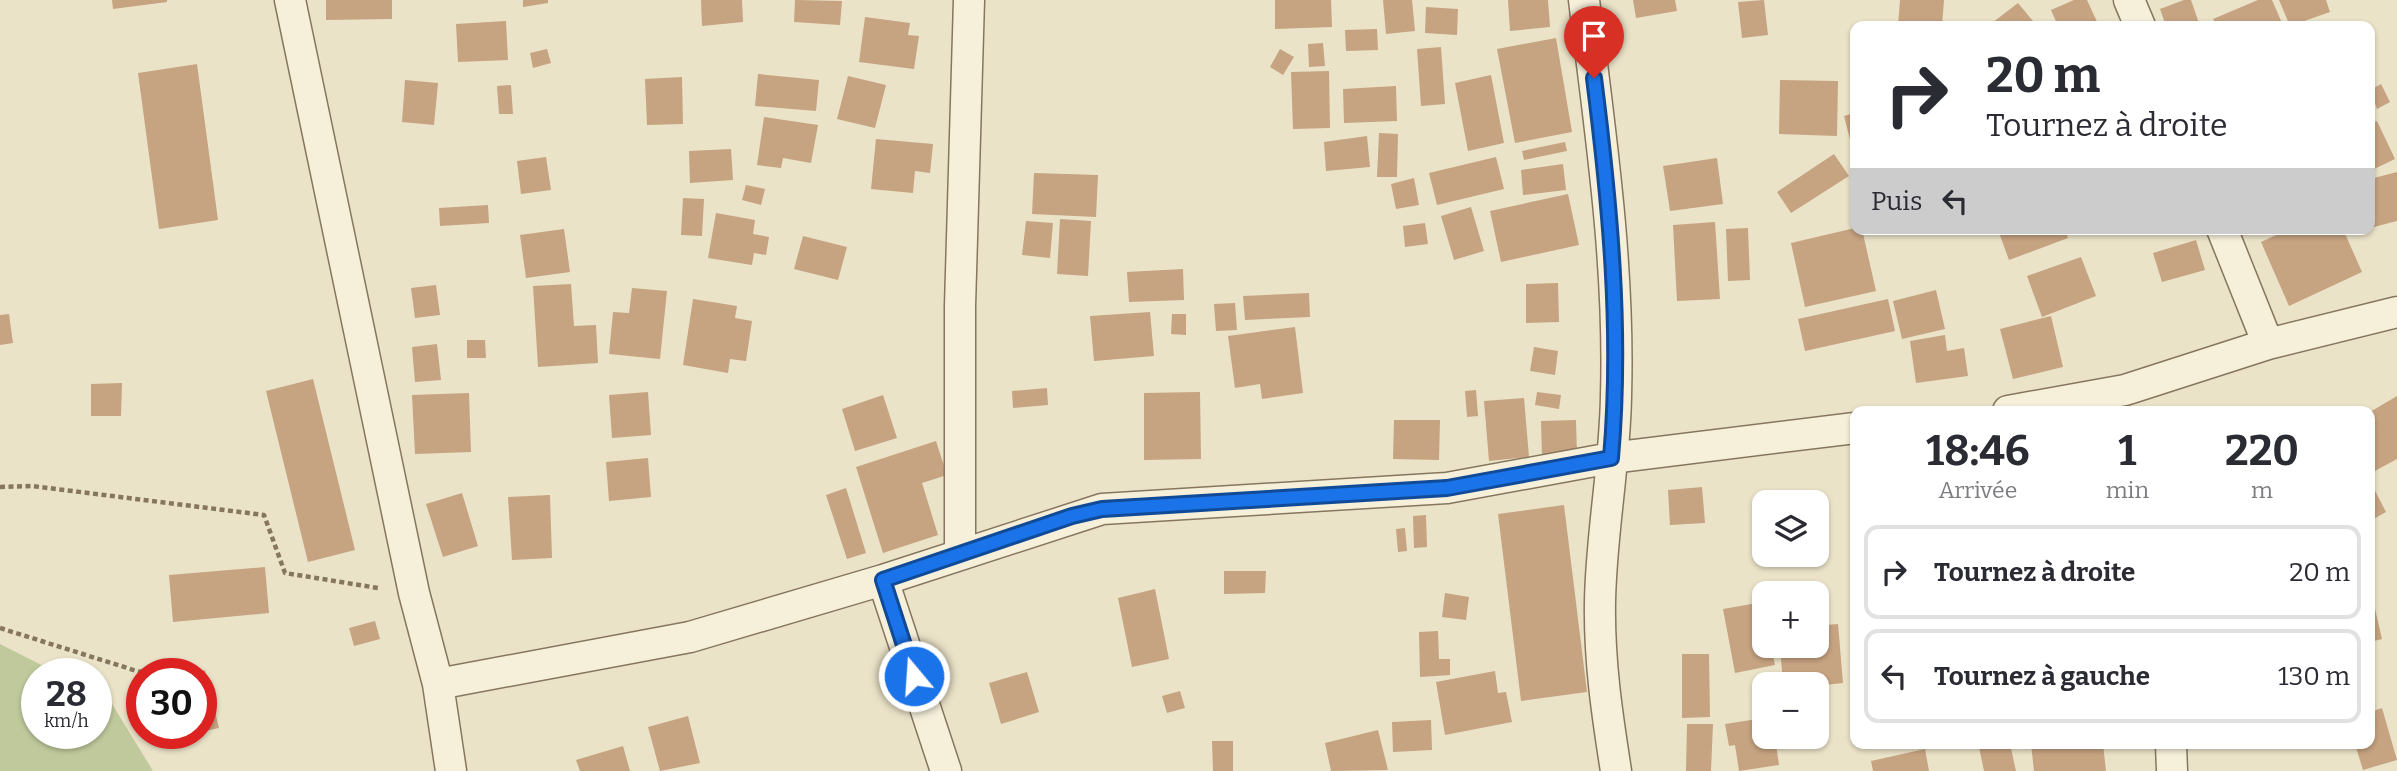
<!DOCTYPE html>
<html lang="fr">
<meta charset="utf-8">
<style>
:root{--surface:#fff;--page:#f7f7f7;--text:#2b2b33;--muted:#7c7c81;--line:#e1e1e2}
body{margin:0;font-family:Bitter,serif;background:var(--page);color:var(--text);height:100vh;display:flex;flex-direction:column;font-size:26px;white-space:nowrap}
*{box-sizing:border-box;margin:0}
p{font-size:23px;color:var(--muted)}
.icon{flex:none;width:38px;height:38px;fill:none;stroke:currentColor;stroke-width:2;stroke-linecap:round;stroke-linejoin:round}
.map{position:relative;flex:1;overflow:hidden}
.sheet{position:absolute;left:1850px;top:406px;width:525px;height:343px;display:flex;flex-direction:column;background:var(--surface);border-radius:14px;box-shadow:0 2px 5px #0004}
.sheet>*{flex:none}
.guide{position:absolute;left:1850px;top:21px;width:525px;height:214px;border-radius:14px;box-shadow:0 2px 5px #0004;background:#fff;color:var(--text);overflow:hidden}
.buttons{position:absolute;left:1752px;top:490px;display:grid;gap:14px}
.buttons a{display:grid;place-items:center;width:77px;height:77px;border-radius:14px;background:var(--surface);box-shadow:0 2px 5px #0004;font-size:35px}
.speed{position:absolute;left:21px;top:658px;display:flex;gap:14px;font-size:35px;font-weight:700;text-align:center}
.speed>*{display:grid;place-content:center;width:91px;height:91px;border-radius:50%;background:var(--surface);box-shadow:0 2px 5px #0004;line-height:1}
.speed small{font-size:18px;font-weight:400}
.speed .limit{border:10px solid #d22;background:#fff;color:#111}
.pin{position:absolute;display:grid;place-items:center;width:60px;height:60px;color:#fff;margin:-72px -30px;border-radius:50% 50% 50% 0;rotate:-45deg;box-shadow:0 0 7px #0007}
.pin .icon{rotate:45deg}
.me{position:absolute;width:77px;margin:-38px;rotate:342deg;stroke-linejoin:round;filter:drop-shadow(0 0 5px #0008)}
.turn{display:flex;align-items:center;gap:24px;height:147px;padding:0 21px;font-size:32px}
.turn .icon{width:91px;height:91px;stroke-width:2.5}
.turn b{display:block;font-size:49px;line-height:60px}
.then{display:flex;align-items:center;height:66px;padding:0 21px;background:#0003;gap:14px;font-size:26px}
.eta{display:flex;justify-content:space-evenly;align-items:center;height:119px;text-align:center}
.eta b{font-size:42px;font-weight:700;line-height:49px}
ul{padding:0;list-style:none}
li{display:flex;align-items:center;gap:21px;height:94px;margin:0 14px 10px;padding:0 7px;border:4px solid var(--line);border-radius:14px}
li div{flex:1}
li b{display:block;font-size:26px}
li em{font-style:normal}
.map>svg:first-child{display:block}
.green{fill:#c0c99c}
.building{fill:#c6a381}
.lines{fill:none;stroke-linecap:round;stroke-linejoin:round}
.minor-casing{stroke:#86765e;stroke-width:33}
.path{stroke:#86765e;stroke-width:4.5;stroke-dasharray:5 3.5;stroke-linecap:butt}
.minor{stroke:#f6f0db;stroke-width:30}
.route-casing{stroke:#114b97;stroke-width:18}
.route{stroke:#1a73e8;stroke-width:12}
</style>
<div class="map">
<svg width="2397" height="771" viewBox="0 0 2397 771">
<rect width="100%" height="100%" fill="#ebe3c8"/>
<!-- green -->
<path class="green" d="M0,644L59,674H37V733H96V692L109,699L153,771H0Z"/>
<!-- building -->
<path class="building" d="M112,0H167V2L113,9Z
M326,0H392V19L326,20Z
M523,0H548V3L523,7Z
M701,0H742L743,22L702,26Z
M795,0L842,1L840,25L794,22Z
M1275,0H1331L1332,27L1275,29Z
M1383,0H1412L1415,31L1386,34Z
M1508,0H1548L1550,27L1510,31Z
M1633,0H1675L1677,11L1636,18Z
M1764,0L1768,35L1742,38L1738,2Z
M1900,0H1944L1942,26H1898Z
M2074,0H2087L2099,26H2058L2051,10Z
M2184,0H2191L2200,26H2166L2160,9Z
M2258,0H2272L2282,23L2275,26H2217L2213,19Z
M2279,0H2326L2330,12L2290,26Z
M2018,3L2037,26H1988Z
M1426,7L1458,9L1457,35L1425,33Z
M865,17L910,23L908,35L919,36L914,69L859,62Z
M506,21L508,60L458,62L456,24Z
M1377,29L1378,50L1346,51L1345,30Z
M1556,38L1572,132L1515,143L1497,49Z
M1323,43L1325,66L1309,67L1308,44Z
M1441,47L1445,104L1421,106L1417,49Z
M547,49L551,63L533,68L530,53Z
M1280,49L1294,57L1283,75L1270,67Z
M197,64L218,220L159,229L138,73Z
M1329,71L1330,128L1293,129L1291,72Z
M758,74L819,80L816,111L755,106Z
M1491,75L1504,143L1468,151L1455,83Z
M848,76L886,85L875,128L837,119Z
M682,77L683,124L647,125L645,79Z
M405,80L438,83L434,125L402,122Z
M1780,80L1838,81L1837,136L1779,134Z
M2381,84L2390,102L2377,109L2370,90Z
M511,85L513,114H499L497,86Z
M1396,86L1397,121L1344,123L1343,89Z
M1855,113V142L1851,143L1844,116Z
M764,117L818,125L811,163L783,158L781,168L757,165Z
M2377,121L2395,159L2370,171V124Z
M1379,133L1398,134L1397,177H1377Z
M1367,136L1370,167L1326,171L1324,142Z
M876,139L933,144L930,173L915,171L913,193L871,189Z
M1565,142L1567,151L1524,160L1522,151Z
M731,149L733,180L690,183L689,151Z
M1834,154L1849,176L1791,213L1777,192Z
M546,157L551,190L521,194L517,161Z
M1496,157L1504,189L1437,205L1429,173Z
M1717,158L1723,204L1670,211L1663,166Z
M1563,164L1566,190L1523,195L1521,170Z
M2397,172V221L2370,228V179Z
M1034,173L1098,175L1096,217L1032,214Z
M1414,178L1419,205L1396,209L1391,184Z
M746,185L765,189L761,205L742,200Z
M1568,194L1579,245L1501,262L1490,211Z
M683,198L704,199L702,236L681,235Z
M488,205L489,223L440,226L439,208Z
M1471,207L1484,251L1454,260L1441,216Z
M716,213L755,220L753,234L769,237L766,255L754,253L752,265L708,258Z
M1060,219L1091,221L1088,276L1057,274Z
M1026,221L1053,223L1050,258L1022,255Z
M1715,222L1720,299L1677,301L1673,225Z
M1425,223L1428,244L1405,247L1403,226Z
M1748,228L1750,280L1728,281L1726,229Z
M1855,228L1862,229L1876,291L1805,307L1791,243Z
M564,229L570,272L526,278L520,235Z
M2065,229L2068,238L2009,260L1998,230Z
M2289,229H2343L2362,272L2289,306L2261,242Z
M803,236L847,247L838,280L794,269Z
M2196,240L2205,270L2162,282L2153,253Z
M2081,257L2096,296L2042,317L2027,276Z
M1183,269L1184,300L1129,302L1127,272Z
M1558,283L1559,322L1526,323V284Z
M571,284L574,326L596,325L598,363L538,367L533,286Z
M436,285L440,315L415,318L411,288Z
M632,288L667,291L660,359L609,354L613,312L629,313Z
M1936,290L1945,329L1902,339L1893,301Z
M1309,293L1310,317L1245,320L1243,296Z
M693,299L737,306L735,318L752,321L746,361L730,359L728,373L683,365Z
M1888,299L1895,331L1805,351L1798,319Z
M1235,303L1237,330L1216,331L1214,304Z
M1150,312L1154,356L1094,361L1090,316Z
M9,314L13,343L0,345V315Z
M1172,314H1186V335L1171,334Z
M2051,316L2063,367L2013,379L2000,329Z
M1295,327L1303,393L1262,399L1260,384L1235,388L1228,336Z
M1945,335L1947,351L1964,348L1968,376L1916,383L1910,341Z
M467,340H485L486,358H467Z
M437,344L441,380L415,382L412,347Z
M1534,347L1558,351L1555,375L1530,371Z
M313,379L355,550L308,562L266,391Z
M122,383L121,416H91V384Z
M1047,388L1048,405L1013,408L1012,391Z
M1476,390L1478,416L1467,417L1465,391Z
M648,392L651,435L612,438L609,395Z
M1200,392L1201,459L1144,460V393Z
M1537,392L1561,395L1559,409L1535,405Z
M469,393L471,452L415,454L412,395Z
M883,395L897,438L855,451L842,409Z
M2397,396V459L2373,472L2370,466V412Z
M1524,398L1529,457L1489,461L1484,401Z
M1394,420H1440L1439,460L1393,459Z
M1576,420L1577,456L1542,458L1541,421Z
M936,441L947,475L922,483L938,535L883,553L856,467Z
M648,458L651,497L609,501L606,462Z
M2370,481L2386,512L2370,521Z
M1702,487L1705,523L1670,525L1668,490Z
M846,488L866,553L847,559L826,495Z
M462,493L478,546L443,557L426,504Z
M550,495L552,558L512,560L508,497Z
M1564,505L1587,692L1521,701L1498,514Z
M1426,515L1427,547L1414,548L1413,516Z
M1405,528L1407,551L1398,552L1396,529Z
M265,567L269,613L173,622L169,575Z
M1224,571H1266L1265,593L1224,594Z
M1821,584L1827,617L1816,619V593H1782Z
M1155,589L1169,659L1132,667L1118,598Z
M1445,593L1469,597L1466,620L1442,617Z
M2373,600L2382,639L2370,642V601Z
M1763,602L1764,646H1771L1775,665L1735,673L1723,609Z
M375,621L380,639L354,646L349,628Z
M1838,624L1843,683L1816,686L1783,684L1780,646H1816V626Z
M1438,631L1439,659H1450V675L1420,677L1419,632Z
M1682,654H1709L1710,717L1682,718Z
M205,670L219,728L201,732V674L192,673Z
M1495,671L1498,693L1506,692L1512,722L1445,735L1436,682Z
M1027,672L1039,712L1001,724L989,683Z
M1180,691L1185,708L1167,713L1162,696Z
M2382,708L2397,760L2363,770L2355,744H2370V712Z
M688,716L700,763L660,771L648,727Z
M1764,718V737H1775L1779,765L1739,771L1735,745L1729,746L1725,724Z
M1431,720L1432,750L1393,752L1392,722Z
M1687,724H1713L1711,771H1686Z
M1378,730L1388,770L1331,771L1325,743Z
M1212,741H1233V771H1213Z
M1997,744H2010L2016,771H1984L1979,747Z
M2031,744H2103L2106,771H2034Z
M623,746L630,771H580L576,760Z
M1925,749L1929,771H1873L1871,761Z"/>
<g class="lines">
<defs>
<path id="minor" d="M290,0L414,593L438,684L451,771
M1584,0C1600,131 1620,263 1616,396C1615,465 1601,534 1600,602C1599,660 1607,714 1616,771
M2129,0L2140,26
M2222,229L2268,344
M2008,411L2125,390L2268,344L2397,312
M960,555V306L969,0
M883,580L946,771
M438,684L690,637L883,580L1102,509L1447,488L1611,458L1855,428
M2171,744L2172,771"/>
</defs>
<!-- minor casing -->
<use href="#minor" class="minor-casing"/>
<!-- path -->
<path class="path" d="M0,487L32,486L264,515L285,573L378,588
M0,628L140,672L170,662"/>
<!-- minor -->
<use href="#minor" class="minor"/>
</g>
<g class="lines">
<defs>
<path id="route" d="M914,676L883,580L1072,516L1102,509L1447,488L1611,458C1622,331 1610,204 1594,78"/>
</defs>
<!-- route casing -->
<use href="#route" class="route-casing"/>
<!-- route -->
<use href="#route" class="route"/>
</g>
</svg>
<div class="buttons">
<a><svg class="icon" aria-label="layers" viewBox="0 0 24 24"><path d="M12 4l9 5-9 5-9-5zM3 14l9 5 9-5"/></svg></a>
<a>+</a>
<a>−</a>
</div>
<div class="speed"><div>28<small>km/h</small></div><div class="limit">30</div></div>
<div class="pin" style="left:1594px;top:78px;background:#d93025"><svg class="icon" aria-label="arrive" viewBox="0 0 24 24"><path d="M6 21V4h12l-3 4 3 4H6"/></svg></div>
<svg class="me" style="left:914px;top:676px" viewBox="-20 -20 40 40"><circle r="17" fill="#1a73e8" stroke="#fff" stroke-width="3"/><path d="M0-11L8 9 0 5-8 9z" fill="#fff"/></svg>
<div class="guide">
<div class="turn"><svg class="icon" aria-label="right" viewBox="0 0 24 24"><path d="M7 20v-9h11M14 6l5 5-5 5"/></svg><div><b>20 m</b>Tournez à droite</div></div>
<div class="then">Puis<svg class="icon" aria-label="left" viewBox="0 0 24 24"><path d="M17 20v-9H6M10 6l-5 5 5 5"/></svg></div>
</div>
<section class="sheet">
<div class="eta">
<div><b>18:46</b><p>Arrivée</p></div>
<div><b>1</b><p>min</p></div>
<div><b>220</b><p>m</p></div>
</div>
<ul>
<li><svg class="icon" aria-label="right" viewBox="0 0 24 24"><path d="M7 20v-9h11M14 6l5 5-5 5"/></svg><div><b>Tournez à droite</b></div><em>20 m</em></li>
<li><svg class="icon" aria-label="left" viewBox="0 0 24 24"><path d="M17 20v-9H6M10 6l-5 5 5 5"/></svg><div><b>Tournez à gauche</b></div><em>130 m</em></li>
</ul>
</section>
</div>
